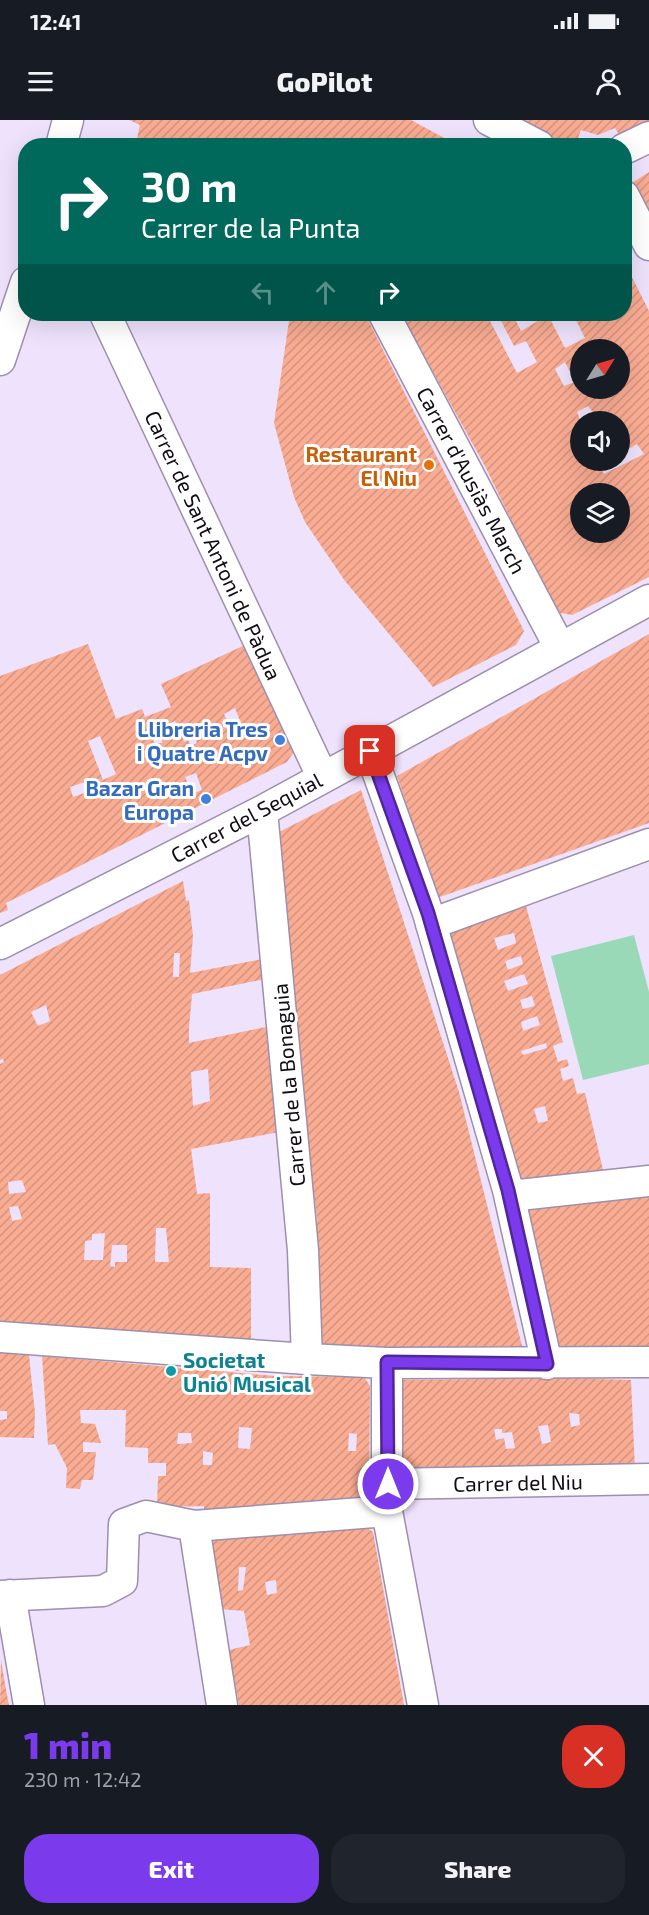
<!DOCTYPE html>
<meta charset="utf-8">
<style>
:root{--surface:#171b24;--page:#20242c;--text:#f1f3f6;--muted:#9ea1a6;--accent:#7c3aed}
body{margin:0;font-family:"Exo 2",sans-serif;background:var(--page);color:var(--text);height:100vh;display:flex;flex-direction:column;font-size:22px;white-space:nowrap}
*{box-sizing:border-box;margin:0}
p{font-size:20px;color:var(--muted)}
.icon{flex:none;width:33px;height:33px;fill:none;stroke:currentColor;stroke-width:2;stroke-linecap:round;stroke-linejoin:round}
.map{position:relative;height:1585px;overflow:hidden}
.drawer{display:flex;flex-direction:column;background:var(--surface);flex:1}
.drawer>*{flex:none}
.top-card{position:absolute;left:18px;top:18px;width:614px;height:183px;border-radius:24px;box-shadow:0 6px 24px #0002;background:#00695c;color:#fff;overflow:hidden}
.needle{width:39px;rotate:53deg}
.tools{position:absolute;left:570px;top:219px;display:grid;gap:12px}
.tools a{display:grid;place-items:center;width:60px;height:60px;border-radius:50%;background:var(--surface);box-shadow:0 6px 24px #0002;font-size:30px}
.pin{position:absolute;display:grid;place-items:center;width:51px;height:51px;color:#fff;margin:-26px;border-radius:12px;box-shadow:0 3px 9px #0006}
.me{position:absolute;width:66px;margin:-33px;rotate:0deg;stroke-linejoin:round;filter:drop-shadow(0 0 4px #0008)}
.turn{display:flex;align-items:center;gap:21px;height:126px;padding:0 24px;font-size:27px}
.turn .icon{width:78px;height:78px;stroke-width:2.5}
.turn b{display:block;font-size:42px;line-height:51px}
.lanes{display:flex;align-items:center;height:57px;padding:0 24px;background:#0003;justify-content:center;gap:30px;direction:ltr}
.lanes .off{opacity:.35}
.round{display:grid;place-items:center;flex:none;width:63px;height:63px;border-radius:24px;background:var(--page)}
.overview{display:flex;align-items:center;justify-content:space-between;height:102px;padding:0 24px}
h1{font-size:36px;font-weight:800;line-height:45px;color:var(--accent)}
.primary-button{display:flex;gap:12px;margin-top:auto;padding:12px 24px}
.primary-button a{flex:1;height:69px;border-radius:24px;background:var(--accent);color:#fff;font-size:24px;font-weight:800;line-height:69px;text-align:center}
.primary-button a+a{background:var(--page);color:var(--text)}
.status{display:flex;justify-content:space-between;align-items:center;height:42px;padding:0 30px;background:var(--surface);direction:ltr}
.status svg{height:16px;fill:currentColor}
header{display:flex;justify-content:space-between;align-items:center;height:78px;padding:0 24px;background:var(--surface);font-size:27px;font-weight:800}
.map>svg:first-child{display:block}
.pitch{fill:#9ad9b8}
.building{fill:url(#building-hatch);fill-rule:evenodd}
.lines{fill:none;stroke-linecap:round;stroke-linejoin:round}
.minor-casing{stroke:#9d8fad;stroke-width:33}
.minor{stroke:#fff;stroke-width:30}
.route-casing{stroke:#51269a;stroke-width:15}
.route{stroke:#7c3aed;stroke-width:10}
.food-dot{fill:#e8710a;stroke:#fff;stroke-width:2}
.shop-dot{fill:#3f7fe0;stroke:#fff;stroke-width:2}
.culture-dot{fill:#0f9aa8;stroke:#fff;stroke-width:2}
.labels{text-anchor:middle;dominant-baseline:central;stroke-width:6;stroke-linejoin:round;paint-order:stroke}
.food-label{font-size:21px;font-weight:bold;fill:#c56008;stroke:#fff;text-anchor:end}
.street-label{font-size:21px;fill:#100b15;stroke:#fff}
.shop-label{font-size:21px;font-weight:bold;fill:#366cbe;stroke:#fff;text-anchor:end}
.culture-label{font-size:21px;font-weight:bold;fill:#0d838f;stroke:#fff;text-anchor:start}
</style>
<div class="status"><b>12:41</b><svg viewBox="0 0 49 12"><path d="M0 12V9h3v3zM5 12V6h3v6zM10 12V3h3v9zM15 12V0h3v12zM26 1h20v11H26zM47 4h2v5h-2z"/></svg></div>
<header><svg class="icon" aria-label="menu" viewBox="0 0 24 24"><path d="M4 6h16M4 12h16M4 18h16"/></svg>GoPilot<svg class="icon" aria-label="person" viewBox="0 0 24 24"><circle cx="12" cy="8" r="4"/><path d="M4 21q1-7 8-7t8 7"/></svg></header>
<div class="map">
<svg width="649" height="1585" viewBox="0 0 649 1585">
<defs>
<pattern id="building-hatch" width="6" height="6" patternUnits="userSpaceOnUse" patternTransform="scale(1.5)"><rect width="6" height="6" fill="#faac93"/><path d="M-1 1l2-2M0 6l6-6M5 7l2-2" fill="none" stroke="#d5937e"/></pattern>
</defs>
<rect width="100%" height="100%" fill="#eee2fc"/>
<!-- pitch -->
<path class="pitch" d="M634,815L649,872V944L583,960L551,836Z"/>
<!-- building -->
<path class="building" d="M129,0H411L459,26H142L136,23L140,5Z
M513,0H649V1L620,16L615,8L598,15L581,10L575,26H569Z
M649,52V108L627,66Z
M624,141L649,191V457L572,495L555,492L486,348L401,194H527L515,199L521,211L548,195L565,228L585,218L573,194H624ZM499,197L514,226L526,221L537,242L517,253L490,201ZM580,230H620V268H580ZM565,242L575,262L564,266L555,249ZM588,286L599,300L596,302H620V334L637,324L644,334L604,354L599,345L607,340H580L581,302L577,292ZM580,374H620V412H580Z
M290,194L358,195L368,200L524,511L516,525L433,567L345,461L305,402L294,377L274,303Z
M649,514V703L437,778L397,656Z
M88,524L116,599L142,589L145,597L171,587L161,564L245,525L295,630L287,642L6,783L8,790L0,793V556ZM235,588L240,601L230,606L224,594ZM175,601L182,614L173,617L168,604ZM155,607L163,622L155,625L150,610ZM193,610L197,623L191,626L188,620L184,622L182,614ZM100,616L116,654L103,660L88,621ZM196,653L202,670L192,674L185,657ZM91,660L93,670L73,677L70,667Z
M361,670L459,972L522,1226L518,1231L325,1233L314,1223L317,1099L272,725L279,712Z
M183,761L186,781L189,780L193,816L190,853L263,839L265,859L192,874L189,908V923L271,906L284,1011L191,1029L197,1074L210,1073V1147L251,1148V1225L0,1204V944L4,942L3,939L0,940V855ZM174,833H180L179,857H173ZM46,885L50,901L38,906L31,892ZM208,949L210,981L193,986L191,952ZM22,1060L26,1072L9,1074L8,1062ZM18,1086L22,1099L12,1101L9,1087ZM156,1108H166L169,1142H155ZM105,1113L103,1140H84L85,1121L92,1120V1114ZM112,1125H127V1142H115V1147L110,1146Z
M526,786L563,922L553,926L558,942L567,939L569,946L560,949L563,961L573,958L577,974L585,973L604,1054L518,1061L442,816ZM514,813L516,823L498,830L494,818ZM521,836L523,844L508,850L505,841ZM524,854L528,864L508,871L504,861ZM532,876L535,886L523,889L520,880ZM537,896L540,905L523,911L521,902ZM546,923L547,928L523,935L521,931ZM545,986L548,1001L538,1003L534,989Z
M649,1075V1229L565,1230L553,1223L521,1098L528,1087Z
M0,1233L29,1235L35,1293L34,1318L0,1317V1300L7,1299V1291H0Z
M42,1236L275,1256L364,1257L370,1266L369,1381L204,1394V1386L157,1387L158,1356H166V1343H148V1328L125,1327L126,1290H80L81,1303L95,1304L101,1323L83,1322V1332H96L93,1360H82L80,1369L66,1368L67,1348L55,1324L48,1325ZM239,1307L252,1308L250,1329L238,1328ZM178,1313H191L192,1323L177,1324ZM349,1313L357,1314L356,1331H348ZM203,1331L213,1333L212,1345H203Z
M563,1258L631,1260L635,1350H404L398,1345L400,1260ZM569,1293L579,1294L580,1305L571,1307ZM548,1305L551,1322L542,1324L538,1306ZM494,1309H502V1313L512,1312L515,1328L506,1329L504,1318L496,1320Z
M363,1405L373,1412L404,1585H239L229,1530L250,1525L244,1491L220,1489L207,1421L214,1412ZM239,1447H246L243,1470L238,1471ZM276,1460L277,1473L267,1475L265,1462Z
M1,1540L6,1570L9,1585H0Z"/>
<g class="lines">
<defs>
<path id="minor" d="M489,0L539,26
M61,26L68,0
M624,29L649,17
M624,76L649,125
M105,194L322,656
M384,194L559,526
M0,240L26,162
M370,631L428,793L508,1070L547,1244
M262,691L303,1130L307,1239
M431,804L649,724
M0,824L262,691L649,480
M510,1076L649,1061
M0,1217L307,1239L387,1243L649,1242
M387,1243V1391L423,1585
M388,1364L649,1359
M194,1406L222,1585
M10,1475L29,1585
M0,1476L103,1471L122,1461L124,1404L146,1396L194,1406L387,1391"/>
</defs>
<!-- minor casing -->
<use href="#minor" class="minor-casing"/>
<!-- minor -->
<use href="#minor" class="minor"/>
</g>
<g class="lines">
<defs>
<path id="route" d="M370,631L428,793L508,1070L547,1244L387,1242L388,1364"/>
</defs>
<!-- route casing -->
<use href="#route" class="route-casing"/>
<!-- route -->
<use href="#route" class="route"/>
</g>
<!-- markers -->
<circle class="food-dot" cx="429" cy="345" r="6"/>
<g class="shop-dot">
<circle cx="280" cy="620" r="6"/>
<circle cx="206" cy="679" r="6"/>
</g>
<circle class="culture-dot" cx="171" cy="1251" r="6"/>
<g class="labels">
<!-- food labels -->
<g class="food-label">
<text x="417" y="333">Restaurant<tspan x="417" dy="24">El Niu</tspan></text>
</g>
<!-- street labels -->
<g class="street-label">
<text transform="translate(472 360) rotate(62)">Carrer d'Ausiàs March</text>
<text transform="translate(214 425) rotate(65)">Carrer de Sant Antoni de Pàdua</text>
<text transform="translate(246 697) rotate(-28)">Carrer del Sequial</text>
<text transform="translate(288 965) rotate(-95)">Carrer de la Bonaguia</text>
<text transform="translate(518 1362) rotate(-1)">Carrer del Niu</text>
</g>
<!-- shop labels -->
<g class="shop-label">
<text x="268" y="608">Llibreria Tres<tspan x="268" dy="24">i Quatre Acpv</tspan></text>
<text x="194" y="667">Bazar Gran<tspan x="194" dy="24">Europa</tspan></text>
</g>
<!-- culture labels -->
<g class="culture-label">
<text x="183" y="1239">Societat<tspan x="183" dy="24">Unió Musical</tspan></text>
</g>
</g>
</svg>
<div class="tools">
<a><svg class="needle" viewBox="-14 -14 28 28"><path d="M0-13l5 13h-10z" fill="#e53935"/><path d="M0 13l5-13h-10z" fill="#9ea1a6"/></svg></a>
<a><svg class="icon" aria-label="sound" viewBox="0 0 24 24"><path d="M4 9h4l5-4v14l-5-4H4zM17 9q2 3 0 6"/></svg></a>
<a><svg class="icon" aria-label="layers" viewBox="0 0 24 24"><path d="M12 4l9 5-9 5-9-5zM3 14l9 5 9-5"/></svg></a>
</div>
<div class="pin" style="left:370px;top:631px;background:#d93025"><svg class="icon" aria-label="arrive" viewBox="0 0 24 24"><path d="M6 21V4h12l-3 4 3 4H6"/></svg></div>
<svg class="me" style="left:388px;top:1364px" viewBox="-20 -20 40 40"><circle r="17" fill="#7c3aed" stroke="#fff" stroke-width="3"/><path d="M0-11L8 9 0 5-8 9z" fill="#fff"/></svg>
<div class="top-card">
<div class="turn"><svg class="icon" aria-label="right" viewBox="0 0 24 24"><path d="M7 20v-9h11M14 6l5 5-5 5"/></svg><div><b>30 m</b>Carrer de la Punta</div></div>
<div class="lanes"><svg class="icon off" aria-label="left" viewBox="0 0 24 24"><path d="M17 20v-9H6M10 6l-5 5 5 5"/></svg><svg class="icon off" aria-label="ahead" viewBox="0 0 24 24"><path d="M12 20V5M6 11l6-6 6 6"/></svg><svg class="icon" aria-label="right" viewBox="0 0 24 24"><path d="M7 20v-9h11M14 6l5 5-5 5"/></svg></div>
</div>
</div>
<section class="drawer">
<div class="overview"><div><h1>1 min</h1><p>230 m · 12:42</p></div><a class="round" style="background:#d93025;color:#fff"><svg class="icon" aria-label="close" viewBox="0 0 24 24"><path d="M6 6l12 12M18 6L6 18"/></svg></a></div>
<div class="primary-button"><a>Exit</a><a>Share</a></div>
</section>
